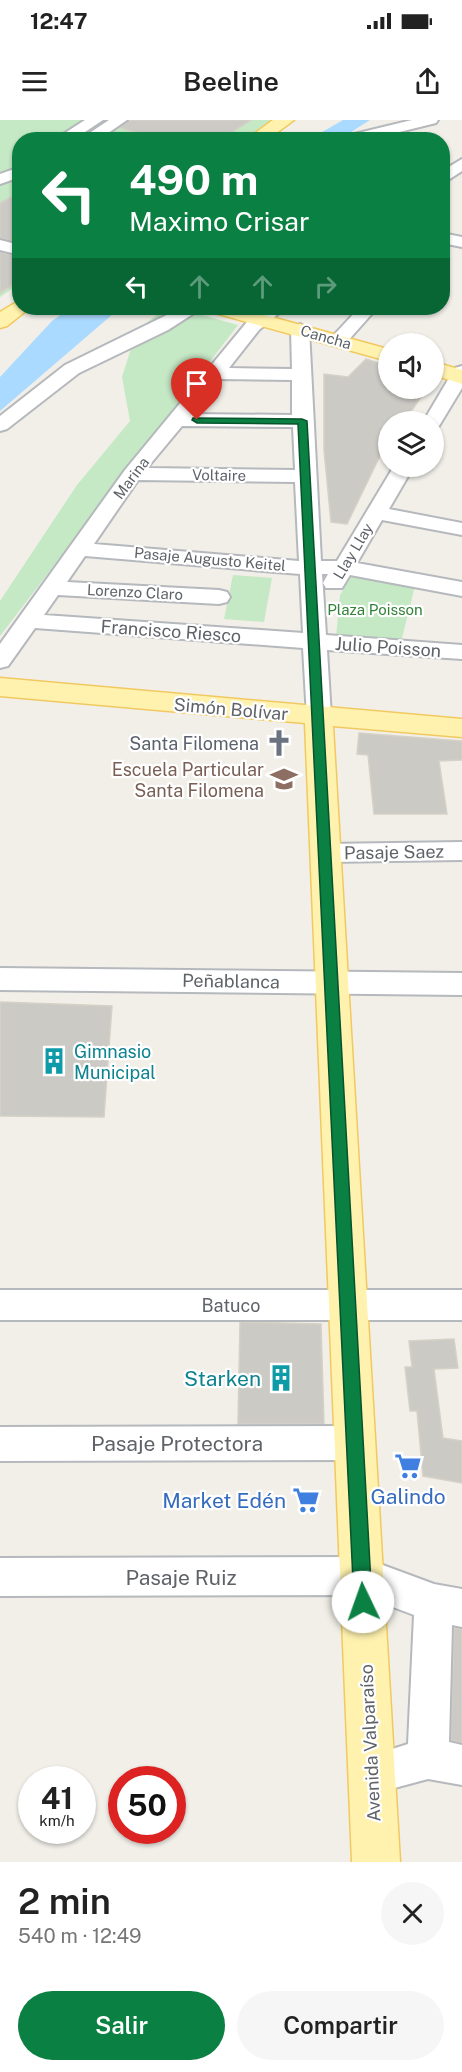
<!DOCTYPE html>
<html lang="es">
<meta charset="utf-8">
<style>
:root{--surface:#fff;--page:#f6f6f6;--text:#222;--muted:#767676;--accent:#0b8043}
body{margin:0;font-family:"Public Sans",sans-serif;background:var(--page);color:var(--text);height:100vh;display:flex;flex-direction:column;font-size:22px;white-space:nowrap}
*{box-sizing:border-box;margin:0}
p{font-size:20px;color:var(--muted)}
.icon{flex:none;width:33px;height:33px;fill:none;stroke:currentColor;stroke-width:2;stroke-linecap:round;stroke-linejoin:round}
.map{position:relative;height:1742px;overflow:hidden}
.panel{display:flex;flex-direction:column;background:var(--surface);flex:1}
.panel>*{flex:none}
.guide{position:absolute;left:12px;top:12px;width:438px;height:183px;border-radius:24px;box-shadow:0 2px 4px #0004;background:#0b8043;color:#fff;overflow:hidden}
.fabs{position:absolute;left:378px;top:213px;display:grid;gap:12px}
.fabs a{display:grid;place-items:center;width:66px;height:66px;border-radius:50%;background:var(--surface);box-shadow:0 2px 4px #0004;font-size:30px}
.speed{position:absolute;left:18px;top:1646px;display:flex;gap:12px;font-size:30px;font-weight:700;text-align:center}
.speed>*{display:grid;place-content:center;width:78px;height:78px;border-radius:50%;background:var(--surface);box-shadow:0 2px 4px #0004;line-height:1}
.speed small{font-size:15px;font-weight:400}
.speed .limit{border:9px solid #d22;background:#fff;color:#111}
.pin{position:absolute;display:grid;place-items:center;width:51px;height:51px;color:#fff;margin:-62px -26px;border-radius:50% 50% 50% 0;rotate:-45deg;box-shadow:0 0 6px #0007}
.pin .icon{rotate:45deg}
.me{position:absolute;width:66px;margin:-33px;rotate:357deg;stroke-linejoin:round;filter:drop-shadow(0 0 4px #0008)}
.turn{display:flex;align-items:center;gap:21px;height:126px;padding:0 18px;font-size:27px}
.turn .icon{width:78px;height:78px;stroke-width:2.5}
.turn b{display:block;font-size:42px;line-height:51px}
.lanes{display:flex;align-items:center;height:57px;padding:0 18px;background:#0003;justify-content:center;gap:30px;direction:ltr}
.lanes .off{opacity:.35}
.round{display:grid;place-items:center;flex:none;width:63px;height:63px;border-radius:32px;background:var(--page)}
.summary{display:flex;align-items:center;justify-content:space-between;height:102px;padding:0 18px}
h1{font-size:36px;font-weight:600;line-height:45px}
.action{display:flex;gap:12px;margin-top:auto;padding:12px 18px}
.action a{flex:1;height:69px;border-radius:36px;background:var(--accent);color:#fff;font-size:24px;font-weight:600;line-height:69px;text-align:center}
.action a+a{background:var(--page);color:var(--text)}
.status{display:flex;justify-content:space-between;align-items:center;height:42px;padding:0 30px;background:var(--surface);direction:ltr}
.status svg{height:16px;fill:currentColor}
header{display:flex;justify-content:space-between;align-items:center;height:78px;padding:0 18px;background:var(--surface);font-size:27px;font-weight:600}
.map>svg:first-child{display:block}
.green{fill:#c5e8c5}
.water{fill:#aadaff}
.building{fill:#cccac5;stroke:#d6d1c6;stroke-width:1.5}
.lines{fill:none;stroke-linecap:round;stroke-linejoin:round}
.minor-casing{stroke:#b5b8bc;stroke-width:4}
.major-casing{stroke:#f2c960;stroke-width:3}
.minor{fill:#fff;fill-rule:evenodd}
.major{fill:#fff2af;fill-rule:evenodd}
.route{fill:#0b8043;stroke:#07532c;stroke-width:1.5}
.labels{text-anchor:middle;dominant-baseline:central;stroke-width:4.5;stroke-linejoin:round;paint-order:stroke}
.far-street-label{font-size:15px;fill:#5f6368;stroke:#fff}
.far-park-label{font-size:15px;fill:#348238;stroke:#fff}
.street-label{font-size:18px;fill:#5f6368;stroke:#fff}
.worship-label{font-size:18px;fill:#5b616d;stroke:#fff;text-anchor:end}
.education-label{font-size:18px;fill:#785e54;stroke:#fff;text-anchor:end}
.culture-label{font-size:18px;fill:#0d838f;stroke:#fff;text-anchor:start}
.near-culture-label{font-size:21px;fill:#0d838f;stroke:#fff;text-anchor:end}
.near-street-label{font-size:21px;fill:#5f6368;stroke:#fff}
.near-shop-label{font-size:21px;fill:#366cbe;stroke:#fff}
</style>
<div class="status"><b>12:47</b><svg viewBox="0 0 49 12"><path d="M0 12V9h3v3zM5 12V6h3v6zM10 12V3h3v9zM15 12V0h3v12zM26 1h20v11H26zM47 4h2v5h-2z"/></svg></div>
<header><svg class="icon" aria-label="menu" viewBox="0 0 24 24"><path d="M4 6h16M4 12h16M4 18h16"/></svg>Beeline<svg class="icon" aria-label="share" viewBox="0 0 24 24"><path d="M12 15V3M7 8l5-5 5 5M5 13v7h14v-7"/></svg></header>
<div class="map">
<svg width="462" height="1742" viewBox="0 0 462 1742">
<rect width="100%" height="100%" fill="#f1efe8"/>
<!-- green -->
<path class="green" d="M0,0H277L247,19L20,20L19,164L0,177Z
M166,188H177L238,205L0,516V481L77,365L130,301L122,257L137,210Z
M352,454L415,466L401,522L336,517L340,475Z
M233,455L272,458L264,502L224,499Z"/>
<!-- water -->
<path class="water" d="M343,0H370L340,19H310Z
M70,188H120L0,291V257L52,201Z"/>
<!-- building -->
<path class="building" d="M129,0H251L220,20H164L120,8Z
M20,72V123L0,118V83Z
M0,132L20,137V160L0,173Z
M366,239L388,246V268H427L404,302H388V324L378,340L347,404L331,402L324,330V254L348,257Z
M359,613L462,621V640L439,641L447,694H374L368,635L357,634Z
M0,882L112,886L104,997L0,996Z
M240,1202L321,1204L324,1304H238Z
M454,1219L458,1248L434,1249L443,1318L462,1321V1363L423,1356L417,1291H410L405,1247H412L409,1221Z
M454,1508L462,1509V1623L451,1620Z"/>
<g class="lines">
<defs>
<path id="minor" d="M85,0H103L73,20H54Z
M109,0H127L98,20H79Z
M412,0H438L436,3L367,20H353L352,17L354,14Z
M462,39V51L442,64V51Z
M20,47V57L0,64V54Z
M442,113L462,117V127L442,123Z
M0,120L20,125V135L0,130Z
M181,188H202L168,210L79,253L7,309L0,311V296L65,245Z
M266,188H285L259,210L229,248L292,249L291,209L300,204L309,209L321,441H337L394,346H414L389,389L462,403V415L382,400L357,443L462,462V476L350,455L342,468H326L323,463L328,454H322L326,515L462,525V539L327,530L331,597L328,603L319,605L310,603L307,597L303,528L35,508L8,546L0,548V524L125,350L247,202ZM220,259L292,260V295L191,294ZM182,306L293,307L295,350L147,348ZM138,360L295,362L299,441L94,424ZM85,436L300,454L303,513L44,495L58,475L219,484L227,482L230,477L227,472L219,470L67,462Z
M359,188H377L345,224H333L330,220L333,216Z
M462,246V268L439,306L434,307V302H423L455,248Z
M462,722V740L326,742L317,740L313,733L317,726L326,724Z
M0,848L462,853V875L0,870Z
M0,1170H462V1200H0Z
M354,1306L367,1311L372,1323L367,1335L354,1340L0,1341V1307Z
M361,1437L434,1464L462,1469V1507L452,1505L449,1622L462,1625V1665L428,1659L372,1674L358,1668L352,1654L358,1640L408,1624L414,1495L361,1475L0,1476V1438Z"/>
<path id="major" d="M273,0H294L267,20H246Z
M20,180V188H29L27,190L7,206L0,208V192Z
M208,188H239L388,229V241L211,192Z
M434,242L462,250V264L434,255Z
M0,558L462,599V617L333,606L400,1742H352L305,603L0,576Z"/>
</defs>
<!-- minor casing -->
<use href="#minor" class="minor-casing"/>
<!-- major casing -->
<use href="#major" class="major-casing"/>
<!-- minor -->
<use href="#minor" class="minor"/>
<!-- major -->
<use href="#major" class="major"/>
</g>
<!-- route -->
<path class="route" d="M193,298L302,299L307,301L372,1482L369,1489L363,1491L356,1489L354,1482L298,304L197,303L192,300Z"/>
<!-- icons -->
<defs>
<symbol id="church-bare" viewBox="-9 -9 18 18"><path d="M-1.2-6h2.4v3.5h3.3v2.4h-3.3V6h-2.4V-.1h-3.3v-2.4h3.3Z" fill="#6b7280" stroke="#fff" stroke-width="2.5" paint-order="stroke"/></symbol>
<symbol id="school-bare" viewBox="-9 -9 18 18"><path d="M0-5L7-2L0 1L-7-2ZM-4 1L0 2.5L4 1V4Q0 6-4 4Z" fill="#8d6e63" stroke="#fff" stroke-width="2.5" paint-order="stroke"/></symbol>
<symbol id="building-bare" viewBox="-9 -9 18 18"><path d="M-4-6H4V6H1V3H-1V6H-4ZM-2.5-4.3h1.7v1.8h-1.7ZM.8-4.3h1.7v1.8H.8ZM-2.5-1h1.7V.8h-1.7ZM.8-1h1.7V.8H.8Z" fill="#0f9aa8" stroke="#fff" stroke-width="2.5" paint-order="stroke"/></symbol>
<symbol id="supermarket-bare" viewBox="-9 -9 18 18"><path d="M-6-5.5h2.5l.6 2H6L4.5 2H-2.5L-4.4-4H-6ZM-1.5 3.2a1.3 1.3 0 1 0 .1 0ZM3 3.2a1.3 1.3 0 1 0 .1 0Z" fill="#3f7fe0" stroke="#fff" stroke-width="2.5" paint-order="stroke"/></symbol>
</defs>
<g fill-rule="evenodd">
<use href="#church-bare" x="260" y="604" width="38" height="38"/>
<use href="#school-bare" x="265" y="640" width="38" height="38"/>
<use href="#building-bare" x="35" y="922" width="38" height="38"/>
<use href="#building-bare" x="262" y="1239" width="38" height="38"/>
<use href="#supermarket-bare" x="389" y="1327" width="38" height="38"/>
<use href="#supermarket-bare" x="287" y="1361" width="38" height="38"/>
</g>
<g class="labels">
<!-- far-street labels -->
<g class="far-street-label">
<text transform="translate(326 217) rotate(16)">Cancha</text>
<text transform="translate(219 355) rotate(1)">Voltaire</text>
<text transform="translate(131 358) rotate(-53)">Marina</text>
<text transform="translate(353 431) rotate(-59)">Llay Llay</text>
<text transform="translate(210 439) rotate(5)">Pasaje Augusto Keitel</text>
<text transform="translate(135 472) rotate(3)">Lorenzo Claro</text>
</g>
<!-- far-park labels -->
<g class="far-park-label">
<text x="375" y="489">Plaza Poisson</text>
</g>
<!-- street labels -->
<g class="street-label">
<text transform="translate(171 511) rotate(4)">Francisco Riesco</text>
<text transform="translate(388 527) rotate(4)">Julio Poisson</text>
<text transform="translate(231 589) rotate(5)">Simón Bolívar</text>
<text transform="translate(394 732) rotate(-1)">Pasaje Saez</text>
<text transform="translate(231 861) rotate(1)">Peñablanca</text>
<text x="231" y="1185">Batuco</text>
<text transform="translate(370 1623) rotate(-93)">Avenida Valparaíso</text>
</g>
<!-- worship labels -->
<g class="worship-label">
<text x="259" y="623">Santa Filomena</text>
</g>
<!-- education labels -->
<g class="education-label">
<text x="264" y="649">Escuela Particular<tspan x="264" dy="21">Santa Filomena</tspan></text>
</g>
<!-- culture labels -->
<g class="culture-label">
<text x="74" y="931">Gimnasio<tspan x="74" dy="21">Municipal</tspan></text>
</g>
<!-- near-culture labels -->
<g class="near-culture-label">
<text x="261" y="1258">Starken</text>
</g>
<!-- near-street labels -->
<g class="near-street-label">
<text x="177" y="1323">Pasaje Protectora</text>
<text x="181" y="1457">Pasaje Ruiz</text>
</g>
<!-- near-shop labels -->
<g class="near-shop-label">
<text x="408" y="1376">Galindo</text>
<text x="286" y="1380" text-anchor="end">Market Edén</text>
</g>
</g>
</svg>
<div class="fabs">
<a><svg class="icon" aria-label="sound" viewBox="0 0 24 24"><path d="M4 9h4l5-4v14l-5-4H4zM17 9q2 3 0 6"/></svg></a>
<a><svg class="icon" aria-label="layers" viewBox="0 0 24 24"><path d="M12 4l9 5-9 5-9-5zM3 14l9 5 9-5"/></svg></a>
</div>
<div class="speed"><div>41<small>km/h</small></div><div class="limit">50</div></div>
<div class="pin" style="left:197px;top:300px;background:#d93025"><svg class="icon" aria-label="arrive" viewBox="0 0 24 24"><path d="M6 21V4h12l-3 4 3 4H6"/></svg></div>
<svg class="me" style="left:363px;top:1482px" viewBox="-20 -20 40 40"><circle r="19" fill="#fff"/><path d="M0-13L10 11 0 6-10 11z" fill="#0b8043"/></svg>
<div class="guide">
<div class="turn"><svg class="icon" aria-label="left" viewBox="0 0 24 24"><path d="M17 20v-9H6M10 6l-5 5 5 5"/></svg><div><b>490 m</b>Maximo Crisar</div></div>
<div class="lanes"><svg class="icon" aria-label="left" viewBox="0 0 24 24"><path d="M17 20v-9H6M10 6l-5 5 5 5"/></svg><svg class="icon off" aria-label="ahead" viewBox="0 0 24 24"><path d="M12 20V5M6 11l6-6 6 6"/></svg><svg class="icon off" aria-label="ahead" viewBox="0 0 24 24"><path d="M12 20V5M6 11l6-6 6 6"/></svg><svg class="icon off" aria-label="right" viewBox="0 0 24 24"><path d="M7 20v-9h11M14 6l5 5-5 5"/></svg></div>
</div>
</div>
<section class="panel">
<div class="summary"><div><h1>2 min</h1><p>540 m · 12:49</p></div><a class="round"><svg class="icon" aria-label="close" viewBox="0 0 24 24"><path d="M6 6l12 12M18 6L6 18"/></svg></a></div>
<div class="action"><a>Salir</a><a>Compartir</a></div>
</section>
